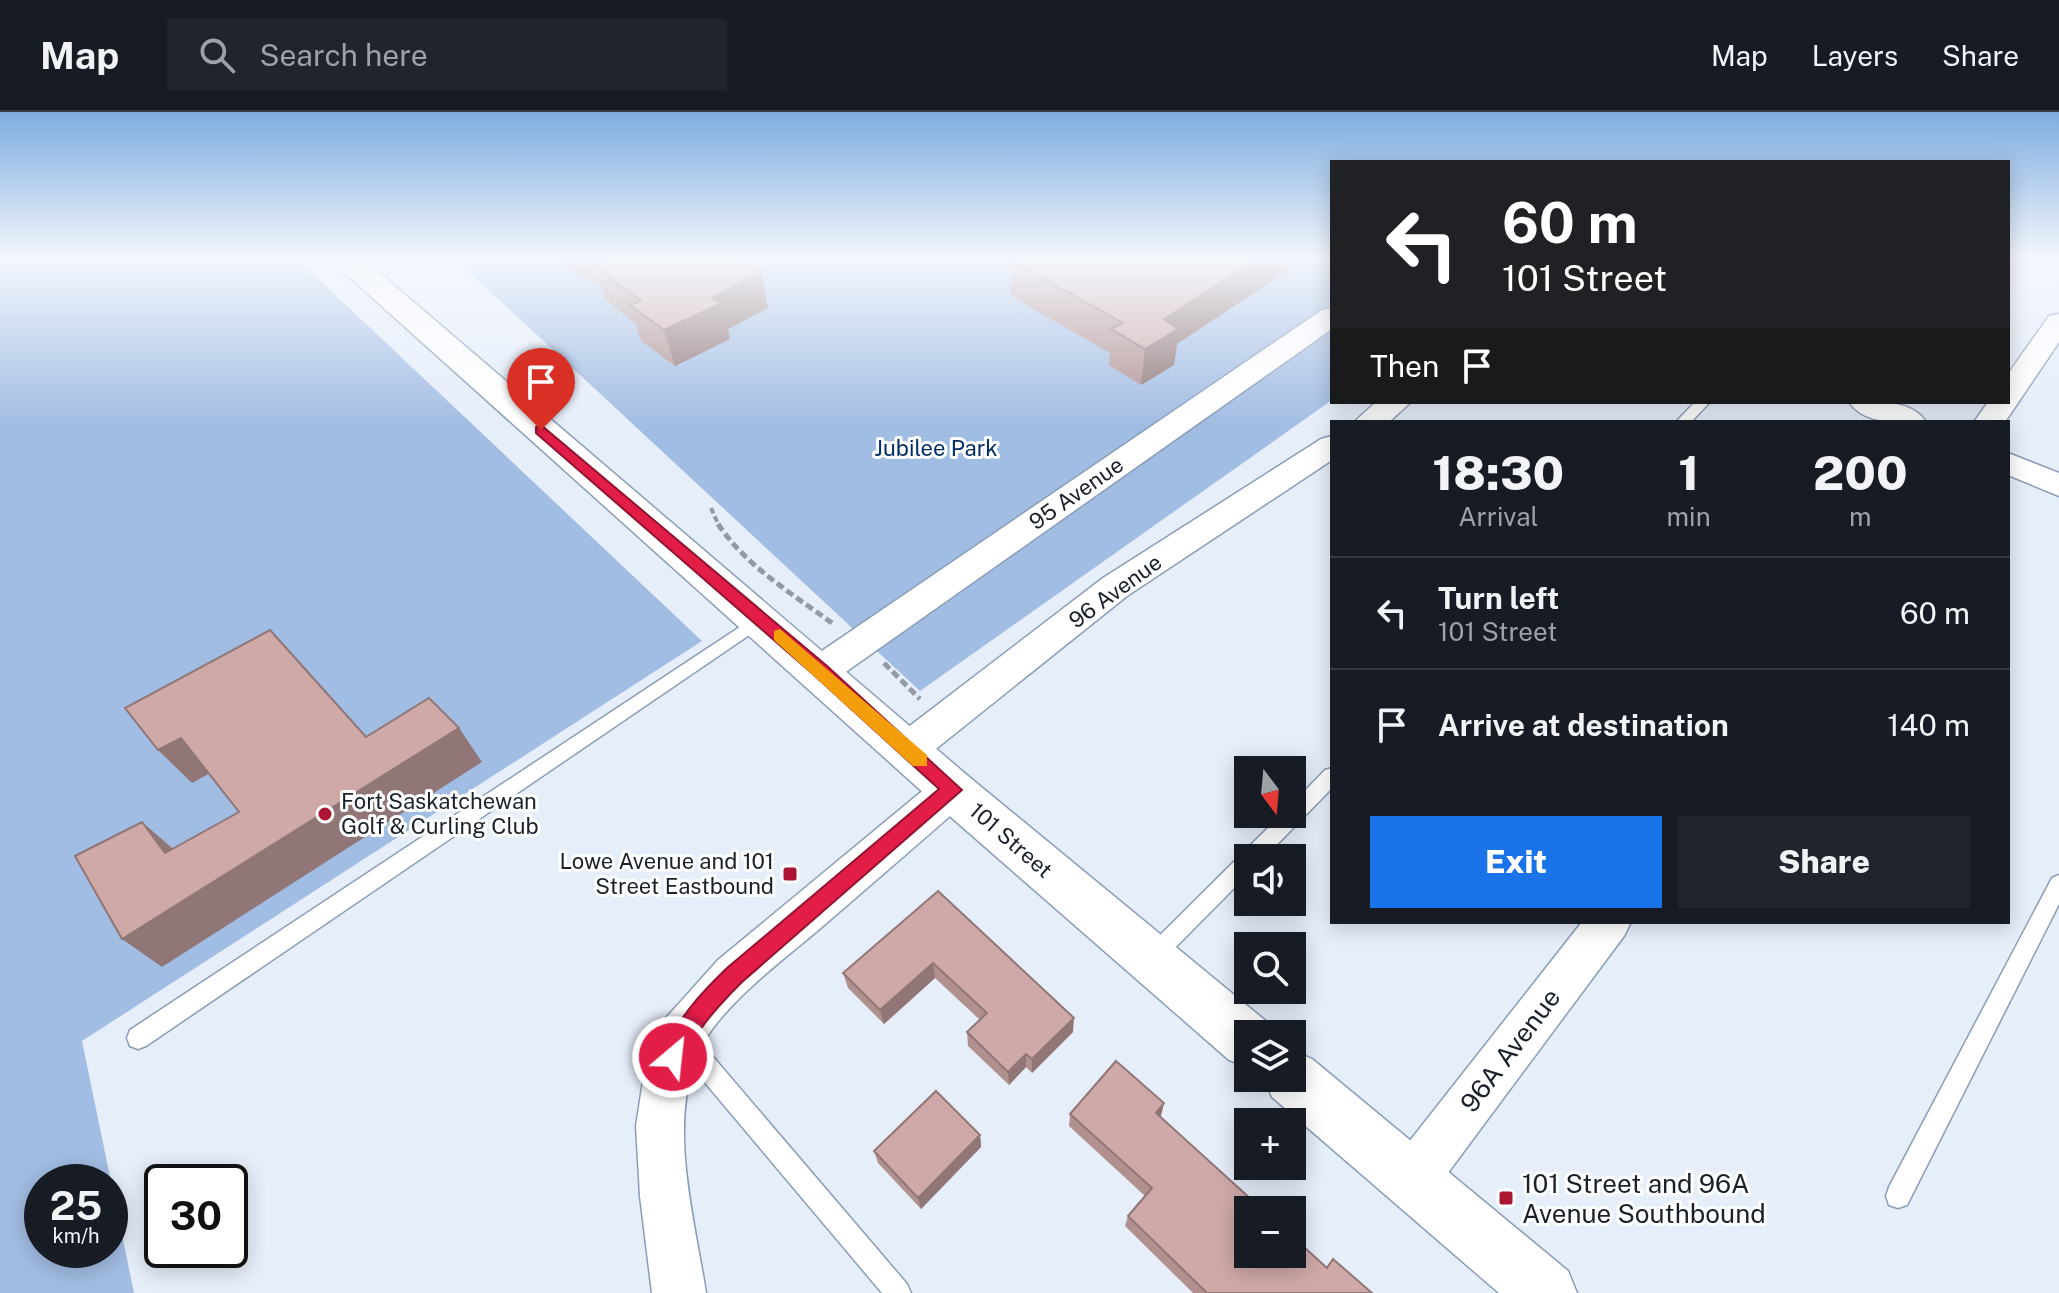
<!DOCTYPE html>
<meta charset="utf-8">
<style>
:root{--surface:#171b24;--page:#20242c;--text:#f1f3f6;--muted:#9ea1a6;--line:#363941;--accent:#1a73e8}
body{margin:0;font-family:"Public Sans",sans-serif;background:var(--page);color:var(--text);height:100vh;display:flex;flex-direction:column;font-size:30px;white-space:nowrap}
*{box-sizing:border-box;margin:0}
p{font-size:26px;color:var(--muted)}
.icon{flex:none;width:44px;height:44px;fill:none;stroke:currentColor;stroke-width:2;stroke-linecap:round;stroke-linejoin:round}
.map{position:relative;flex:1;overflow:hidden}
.sheet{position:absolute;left:1330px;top:308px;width:680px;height:504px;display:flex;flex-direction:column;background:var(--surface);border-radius:0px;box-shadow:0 4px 20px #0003}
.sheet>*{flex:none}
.hud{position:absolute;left:1330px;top:48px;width:680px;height:244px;border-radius:0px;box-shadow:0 4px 20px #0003;background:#202124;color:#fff;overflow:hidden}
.needle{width:52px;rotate:164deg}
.buttons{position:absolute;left:1234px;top:644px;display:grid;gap:16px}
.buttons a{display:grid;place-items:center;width:72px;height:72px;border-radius:0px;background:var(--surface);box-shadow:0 4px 20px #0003;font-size:40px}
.speed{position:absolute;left:24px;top:1052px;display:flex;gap:16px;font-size:40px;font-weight:700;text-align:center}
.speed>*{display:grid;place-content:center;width:104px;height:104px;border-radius:50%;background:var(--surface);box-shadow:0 4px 20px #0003;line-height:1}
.speed small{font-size:20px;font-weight:400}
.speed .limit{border:4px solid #111;border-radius:12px;background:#fff;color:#111}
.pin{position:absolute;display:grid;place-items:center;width:68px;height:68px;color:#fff;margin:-82px -34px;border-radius:50% 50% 50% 0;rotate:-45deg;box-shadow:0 0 8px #0007}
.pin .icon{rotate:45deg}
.me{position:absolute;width:88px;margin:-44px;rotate:28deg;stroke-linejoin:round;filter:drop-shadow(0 0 6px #0008)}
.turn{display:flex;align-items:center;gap:28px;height:168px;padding:0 40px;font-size:36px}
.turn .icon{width:104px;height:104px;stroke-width:2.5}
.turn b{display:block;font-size:56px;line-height:68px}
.then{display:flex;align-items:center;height:76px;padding:0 40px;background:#0003;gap:16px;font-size:30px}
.eta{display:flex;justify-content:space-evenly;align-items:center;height:136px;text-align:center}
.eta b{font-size:48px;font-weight:800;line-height:56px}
.action{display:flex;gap:16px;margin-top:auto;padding:16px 40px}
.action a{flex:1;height:92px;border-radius:0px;background:var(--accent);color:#fff;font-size:32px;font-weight:800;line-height:92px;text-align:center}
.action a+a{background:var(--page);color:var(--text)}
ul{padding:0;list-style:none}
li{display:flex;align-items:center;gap:24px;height:112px;padding:0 40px;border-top:2px solid var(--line)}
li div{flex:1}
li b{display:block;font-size:30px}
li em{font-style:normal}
header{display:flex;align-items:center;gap:48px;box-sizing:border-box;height:112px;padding:0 40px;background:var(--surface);border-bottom:2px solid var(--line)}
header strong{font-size:38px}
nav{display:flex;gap:44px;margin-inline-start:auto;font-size:28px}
.search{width:560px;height:72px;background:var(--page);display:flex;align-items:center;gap:20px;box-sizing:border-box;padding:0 28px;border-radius:0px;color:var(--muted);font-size:30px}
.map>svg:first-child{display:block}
.green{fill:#a2bde3;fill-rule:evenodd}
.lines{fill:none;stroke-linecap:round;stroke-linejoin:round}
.service-casing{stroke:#8a9db7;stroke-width:3}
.minor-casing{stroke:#8a9db7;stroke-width:3}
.tertiary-casing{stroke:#8a9db7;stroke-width:3}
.path-far1{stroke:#929aa5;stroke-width:4;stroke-dasharray:6 3;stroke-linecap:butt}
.path{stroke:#929aa5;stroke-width:5;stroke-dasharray:8 4;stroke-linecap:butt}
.service{fill:#fff;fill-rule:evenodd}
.minor{fill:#fff;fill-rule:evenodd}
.tertiary{fill:#fff;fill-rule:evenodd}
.wall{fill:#b19190}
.shaded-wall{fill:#907676}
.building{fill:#cea9a8;stroke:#907676;stroke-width:2}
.route{fill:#e11d48;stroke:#92132f;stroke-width:2}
.slow{fill:#f59e0b}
.poi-dot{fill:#ab1532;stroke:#fff;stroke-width:3}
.labels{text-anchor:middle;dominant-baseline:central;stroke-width:6;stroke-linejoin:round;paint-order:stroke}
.park-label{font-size:22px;fill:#002e67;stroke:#fff}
.street-label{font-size:22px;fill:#1a212b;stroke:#fff}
.poi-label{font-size:22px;fill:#1a212b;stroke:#fff;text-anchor:start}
.near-street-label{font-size:26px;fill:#1a212b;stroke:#fff}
.near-poi-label{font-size:26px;fill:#1a212b;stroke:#fff;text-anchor:start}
</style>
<header>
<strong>Map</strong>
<div class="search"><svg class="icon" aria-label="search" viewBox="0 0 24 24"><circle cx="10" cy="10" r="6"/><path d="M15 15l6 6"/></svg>Search here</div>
<nav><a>Map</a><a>Layers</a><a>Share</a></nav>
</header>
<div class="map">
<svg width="2059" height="1181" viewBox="0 0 2059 1181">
<rect width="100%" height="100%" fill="#e6eefa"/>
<!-- green -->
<path class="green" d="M0,145H295L702,529L82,929L134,1181H0ZM42,1070H110V1138H42Z
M453,145H1332V288L920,579Z"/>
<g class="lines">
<defs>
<path id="service" d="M1695,290H1710L1691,310H1676Z
M761,501L767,503L769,507L767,511L146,934L138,937L130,934L127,926L130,918Z
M1332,656V676L1264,746H1248V762L1159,852L1152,855L1145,852L1141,845L1145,838L1282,702H1292V692L1325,658Z
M2059,763V792L1907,1093L1898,1096L1889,1093L1886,1084L1889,1075L2052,766Z
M683,916L691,919L907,1172L911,1181H882L675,935L672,927L675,919Z"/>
<path id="minor" d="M1332,196V217L833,569L820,573L807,569L801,559L807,549L1322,198Z
M2059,202V230L2005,310H1974L1988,290H2008V262L2049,204Z
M1376,290H1411L1389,310H1354Z
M1849,290C1873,290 1911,286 1926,310C1902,310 1865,314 1849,290Z
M1332,324V348L1127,484L922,648L908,653L894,648L888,637L894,626L1103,466L1321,327Z
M2008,341L2059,361V384L2008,363Z
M952,661L966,666L972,678L966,690C919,731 871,773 823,814C784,848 710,900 694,951C670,1023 695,1109 706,1181H652L640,1084L636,1014L646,950L665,907L718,848L938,666Z
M1582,810H1631L1624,824L1430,1085L1412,1092L1394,1085L1387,1067L1394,1049Z"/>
<path id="tertiary" d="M327,145H361L968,664L1267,910L1272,922H1248V955L1229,948L936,692Z
M1292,938L1312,947L1568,1159L1577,1181H1499L1272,985L1264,966H1292Z"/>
</defs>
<!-- service casing -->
<use href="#service" class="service-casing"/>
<!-- minor casing -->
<use href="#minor" class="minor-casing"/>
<!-- tertiary casing -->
<use href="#tertiary" class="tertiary-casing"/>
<!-- path-far1 -->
<path class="path-far1" d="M711,396L719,414"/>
<!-- path -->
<path class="path" d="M718,412C746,454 791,481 832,511
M884,551L920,587"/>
<!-- service -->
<use href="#service" class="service"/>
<!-- minor -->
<use href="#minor" class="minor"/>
<!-- tertiary -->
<use href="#tertiary" class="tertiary"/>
</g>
<!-- wall -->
<path class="wall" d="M558,145H739L768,196L728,217L730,227L675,254L641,229L636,212L606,188L601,174L561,154Z
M1010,148L1177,232L1174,253L1141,273L1109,253L1110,241L1011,184Z
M938,779L1073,920L1032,961L1026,955L1009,973L968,934L967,920L980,908L935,866L884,912L848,876L843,861Z
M1070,1002L1160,1004L1326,1155L1333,1147L1372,1181H1193L1125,1114L1128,1104L1145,1084L1069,1014Z
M980,1023L981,1035L921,1097L878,1051L874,1039Z"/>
<!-- shaded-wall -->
<path class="shaded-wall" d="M1260,145H1308L1177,232L1174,253L1141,273L1145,237L1164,207Z
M761,160L768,196L728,217L730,227L675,254L664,218L712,186Z
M459,616L482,650L162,855L122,827Z
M181,626L214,659L192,671L158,638Z
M142,710L179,742L165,741Z
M933,851L935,866L884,912L880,898Z
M1074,906L1073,920L1032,961V947Z
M1026,942V955L1009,973L1008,960Z
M1164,991L1161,1004L1153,1013L1156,1001Z
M980,1023L981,1035L921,1097L918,1086Z"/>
<!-- building -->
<path class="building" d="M604,145H739L761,160L712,186L722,191L664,218L630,193L641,189L594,153L607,147Z
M1015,145H1260L1164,207L1178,217L1145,237L1111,217L1123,211L1010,148Z
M270,518L366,625L429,586L459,616L122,827L75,744L142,710L165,741L239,700L181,626L158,638L125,596Z
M938,779L1074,906L1032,947L1026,942L1008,960L967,920L987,901L933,851L880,898L843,861Z
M1116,949L1164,991L1156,1001L1263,1098H1248V1142H1292V1124L1327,1156L1333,1147L1372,1181H1207L1128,1104L1152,1076L1070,1002Z
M936,979L980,1023L918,1086L874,1039Z"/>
<!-- sky -->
<linearGradient id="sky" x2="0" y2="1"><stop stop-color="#7eade0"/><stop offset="0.47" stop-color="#f4f7fd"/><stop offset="1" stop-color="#f4f7fd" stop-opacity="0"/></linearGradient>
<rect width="2059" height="311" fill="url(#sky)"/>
<!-- route -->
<path class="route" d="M541,313L827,554L962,678L742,870C716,896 695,919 681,953L673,956L665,953L662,945C676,908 699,883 727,856L939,677L814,563L536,321V315Z"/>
<!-- slow -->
<path class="slow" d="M780,517L927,643V654H913L774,528V519Z"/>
<!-- markers -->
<g class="poi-dot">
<circle cx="325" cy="702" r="8"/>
<rect x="782" y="754" width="16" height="16" rx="4"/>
<rect x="1498" y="1078" width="16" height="16" rx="4"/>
</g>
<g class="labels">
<!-- park labels -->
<g class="park-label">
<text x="936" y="336">Jubilee Park</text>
</g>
<!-- street labels -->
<g class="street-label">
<text transform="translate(1076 381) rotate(-35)">95 Avenue</text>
<text transform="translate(1115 479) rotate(-36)">96 Avenue</text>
<text transform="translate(1011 728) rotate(41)">101 Street</text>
</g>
<!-- poi labels -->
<g class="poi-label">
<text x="341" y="689">Fort Saskatchewan<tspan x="341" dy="25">Golf &amp; Curling Club</tspan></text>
<text x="774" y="749" text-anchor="end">Lowe Avenue and 101<tspan x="774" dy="25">Street Eastbound</tspan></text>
</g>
<!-- near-street labels -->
<g class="near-street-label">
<text transform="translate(1510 938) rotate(-53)">96A Avenue</text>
</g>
<!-- near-poi labels -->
<g class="near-poi-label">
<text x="1522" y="1071">101 Street and 96A<tspan x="1522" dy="30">Avenue Southbound</tspan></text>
</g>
</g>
</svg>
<div class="buttons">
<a><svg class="needle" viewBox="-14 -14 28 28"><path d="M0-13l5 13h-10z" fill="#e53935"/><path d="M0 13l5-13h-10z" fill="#9ea1a6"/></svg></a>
<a><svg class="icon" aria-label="sound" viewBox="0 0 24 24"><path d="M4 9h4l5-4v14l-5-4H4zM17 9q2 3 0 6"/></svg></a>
<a><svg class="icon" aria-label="search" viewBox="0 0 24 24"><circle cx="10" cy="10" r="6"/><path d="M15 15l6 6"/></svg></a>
<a><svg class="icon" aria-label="layers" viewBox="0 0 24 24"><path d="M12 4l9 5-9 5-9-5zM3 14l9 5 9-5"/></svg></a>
<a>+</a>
<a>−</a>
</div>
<div class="speed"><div>25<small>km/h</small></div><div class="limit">30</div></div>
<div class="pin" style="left:541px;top:318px;background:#d93025"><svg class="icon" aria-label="arrive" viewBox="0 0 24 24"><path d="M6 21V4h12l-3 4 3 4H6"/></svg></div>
<svg class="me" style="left:673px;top:945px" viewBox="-20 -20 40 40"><circle r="17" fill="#e11d48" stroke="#fff" stroke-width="3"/><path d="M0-11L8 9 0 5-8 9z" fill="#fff"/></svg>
<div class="hud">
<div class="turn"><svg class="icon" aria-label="left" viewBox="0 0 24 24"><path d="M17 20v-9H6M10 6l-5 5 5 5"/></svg><div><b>60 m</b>101 Street</div></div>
<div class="then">Then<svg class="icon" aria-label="arrive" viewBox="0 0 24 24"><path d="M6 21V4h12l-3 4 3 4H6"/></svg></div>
</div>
<section class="sheet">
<div class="eta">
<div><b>18:30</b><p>Arrival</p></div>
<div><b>1</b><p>min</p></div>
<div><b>200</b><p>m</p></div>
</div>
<ul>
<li><svg class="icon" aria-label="left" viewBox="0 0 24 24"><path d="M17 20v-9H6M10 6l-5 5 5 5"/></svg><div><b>Turn left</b><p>101 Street</p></div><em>60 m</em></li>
<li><svg class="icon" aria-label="arrive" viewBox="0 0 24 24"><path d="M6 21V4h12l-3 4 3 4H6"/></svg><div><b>Arrive at destination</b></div><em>140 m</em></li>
</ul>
<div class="action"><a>Exit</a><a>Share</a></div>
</section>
</div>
